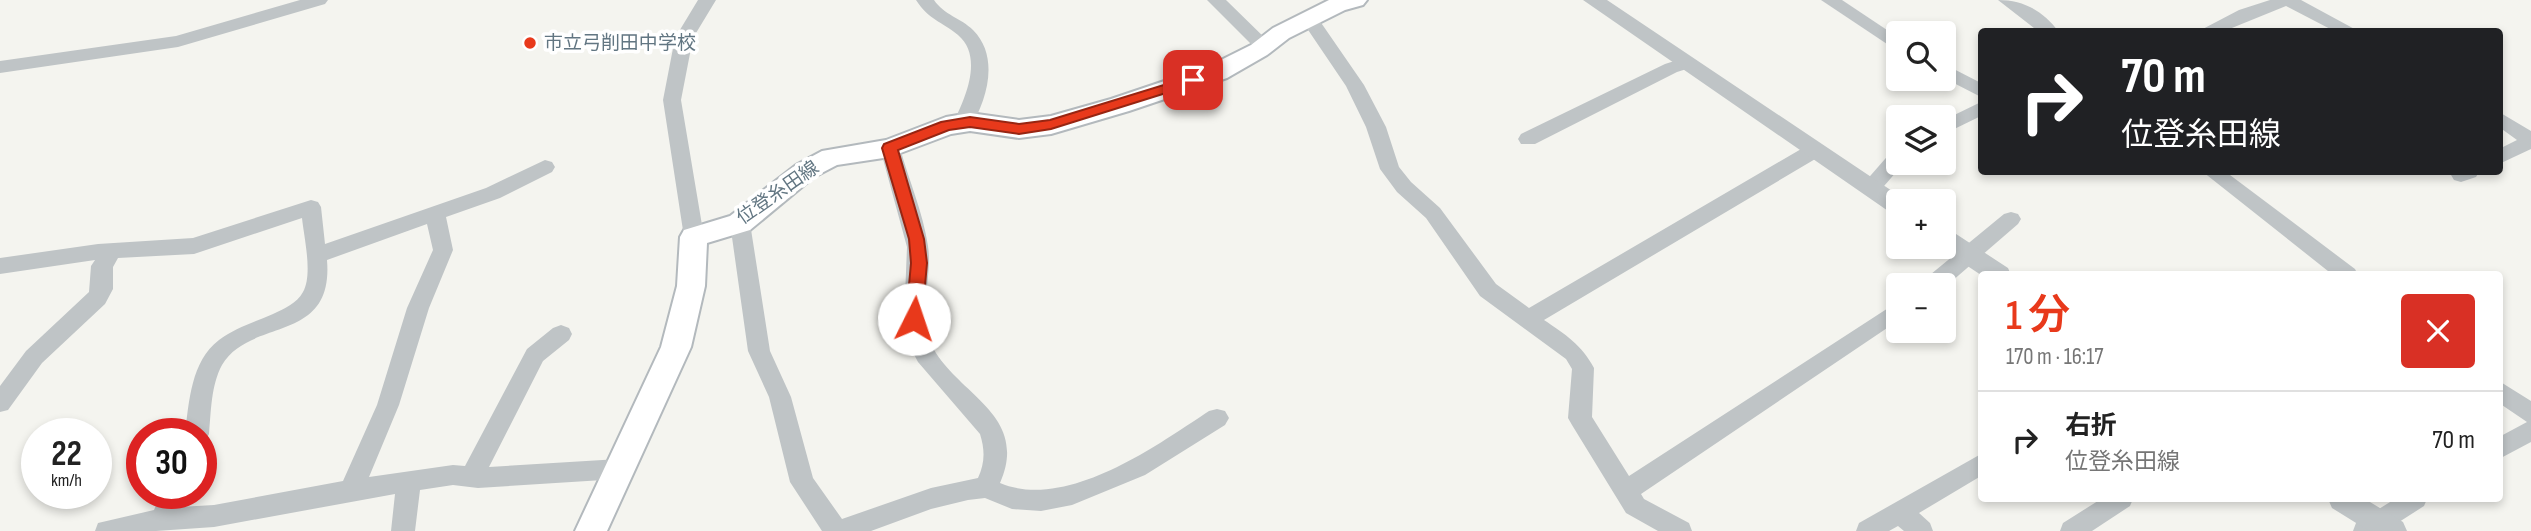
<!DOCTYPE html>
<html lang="ja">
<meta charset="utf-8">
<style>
:root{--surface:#fff;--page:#f2f2f2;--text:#222;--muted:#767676;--line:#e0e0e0;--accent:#e8391b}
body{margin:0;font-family:"Sofia Sans Condensed","Noto Sans JP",sans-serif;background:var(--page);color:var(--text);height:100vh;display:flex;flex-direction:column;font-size:26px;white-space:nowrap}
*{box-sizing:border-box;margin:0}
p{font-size:23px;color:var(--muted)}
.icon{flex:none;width:38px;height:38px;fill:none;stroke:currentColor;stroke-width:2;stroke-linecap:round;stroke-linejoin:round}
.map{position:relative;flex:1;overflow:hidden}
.panel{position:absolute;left:1978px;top:271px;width:525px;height:231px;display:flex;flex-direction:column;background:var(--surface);border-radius:7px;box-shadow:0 4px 10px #0003}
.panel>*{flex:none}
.guide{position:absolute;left:1978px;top:28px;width:525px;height:147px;border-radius:7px;box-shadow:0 4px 10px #0003;background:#202124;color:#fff;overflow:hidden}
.tools{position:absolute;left:1886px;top:21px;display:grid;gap:14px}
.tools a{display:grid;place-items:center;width:70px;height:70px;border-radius:7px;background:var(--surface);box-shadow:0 4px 10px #0003;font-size:35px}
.speed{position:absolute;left:21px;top:418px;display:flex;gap:14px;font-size:35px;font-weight:700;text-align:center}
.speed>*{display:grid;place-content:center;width:91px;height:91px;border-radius:50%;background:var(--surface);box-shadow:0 4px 10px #0003;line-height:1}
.speed small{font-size:18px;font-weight:400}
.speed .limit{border:10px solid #d22;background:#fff;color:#111}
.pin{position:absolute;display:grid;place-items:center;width:60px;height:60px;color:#fff;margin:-30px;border-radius:14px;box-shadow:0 4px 10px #0006}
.me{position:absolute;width:77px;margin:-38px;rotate:4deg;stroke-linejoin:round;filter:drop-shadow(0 0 5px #0008)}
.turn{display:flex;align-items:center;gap:24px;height:147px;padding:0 28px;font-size:32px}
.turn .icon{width:91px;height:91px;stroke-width:2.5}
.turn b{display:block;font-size:49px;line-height:60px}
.round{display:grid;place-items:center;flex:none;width:74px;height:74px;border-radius:7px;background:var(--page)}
.summary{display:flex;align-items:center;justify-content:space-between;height:119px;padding:0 28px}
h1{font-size:42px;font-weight:600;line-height:52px;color:var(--accent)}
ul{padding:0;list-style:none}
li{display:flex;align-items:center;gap:21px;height:98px;padding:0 28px;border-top:2px solid var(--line)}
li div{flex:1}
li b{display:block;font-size:26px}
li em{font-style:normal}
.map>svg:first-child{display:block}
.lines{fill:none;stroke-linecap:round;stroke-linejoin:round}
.secondary-casing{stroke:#b3b9bd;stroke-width:4}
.minor{fill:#bfc4c6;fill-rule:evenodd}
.tertiary{fill:#bfc4c6;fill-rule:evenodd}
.secondary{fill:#fff;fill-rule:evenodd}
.route{fill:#e8391b;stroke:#972512;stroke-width:2}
.poi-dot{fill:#e8391b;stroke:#fff;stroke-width:2.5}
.labels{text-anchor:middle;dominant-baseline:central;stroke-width:7;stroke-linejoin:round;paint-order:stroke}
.poi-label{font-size:19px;fill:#627682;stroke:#fff;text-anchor:start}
.street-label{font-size:19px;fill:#627682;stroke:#fff}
</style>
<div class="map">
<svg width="2531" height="531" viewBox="0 0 2531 531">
<rect width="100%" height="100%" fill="#f4f4ef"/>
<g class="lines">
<defs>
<path id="secondary" d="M1329,0H1367L1363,5L1345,10L1289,38L1267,55L1227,78L1129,111L1051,134L1019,138L970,131L951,134L890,157L837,165L814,177L750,230L707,243L705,286L691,347L607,531H575L661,347L677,286L680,237L684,230L730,216L796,165L822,151L886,140L946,117L970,113L1019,120L1051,116L1111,99L1209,66L1251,45L1273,28Z"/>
</defs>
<!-- secondary casing -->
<use href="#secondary" class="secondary-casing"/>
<!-- minor -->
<path class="minor" d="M300,0H328L325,4L178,47L0,73V61L176,36Z
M698,0H716L693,38L681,100L704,237L701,242L694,245L687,242L684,237L663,100L675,38Z
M916,0H934C944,15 961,18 973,30C1000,57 987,100 970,128H956L953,123C965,99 984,57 958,35C941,21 929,20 916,0Z
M1207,0H1226L1270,43L1273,47L1270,51H1258Z
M1821,0H1842L1899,38V52Z
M1998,0C2024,0 2043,11 2059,32H2039Z
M2270,0H2301L2360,32H2336L2286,6L2222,32H2197L2239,10Z
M1309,13L1315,14L1364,85L1386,127L1399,167L1411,182L1440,208L1496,284L1529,308L1808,145H1822L1825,150L1822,155L1544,320C1565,334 1582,345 1594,368L1592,417L1629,476L1899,301V320L1641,494L1644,499L1689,523L1692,531H1658L1626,513L1572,425L1568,418L1572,369L1566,359L1480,296L1426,218L1397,192L1380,169L1366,127L1346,86L1300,18Z
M1687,57L1693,59L1696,63L1693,67L1677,72L1535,144H1521L1518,139L1521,134L1665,64Z
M1944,64L1981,83V97L1944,78Z
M1981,102V116L1944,134V120Z
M2499,112L2531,131V149L2499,164V149L2517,140L2499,127Z
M890,141L897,143L900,148C909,181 923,212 928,246C933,278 916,316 932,346C957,395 1030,414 1000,483C1066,511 1156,446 1209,411L1217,409L1225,411L1229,418L1225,425L1145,475L1072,505L1041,511L1012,509L985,498L968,500L931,509L871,531H822L790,482L769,397L748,351L730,223L733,218L740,216L747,218L750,223L770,351L791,397L813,478L842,519L931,488L978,478C985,463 985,450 980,434L918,362L909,345L904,322L907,247L880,148L883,143Z
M1899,149V163H1904L1878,193H1864L1861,188L1864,183L1892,151Z
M545,160L552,162L555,167L552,172L500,198L446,217L453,250L429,308L399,405L369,477L453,465L465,466L527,349L553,328L561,325L569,328L572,334L569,340L543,361L489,467L619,459L627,462L631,469L627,476L619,479L478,488L453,485L420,490L415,531H391L395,494L214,527L156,531H95L98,523L154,510L161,494H185L179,507L214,505L343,481L377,405L407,308L433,250L427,224L327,260C334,345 250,317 222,365C211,385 211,412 209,434L205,441L201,442V434H185C189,402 191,361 219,340C235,328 255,322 273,314C284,309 297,303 303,292C313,274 304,238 302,218L194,254L118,258L113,267V289L105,304L42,363L8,410L0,412V386L26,351L89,292L91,266L95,260L0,274V258L98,244L193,238L311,200L318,202L321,207L325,244L486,188Z
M2203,172H2226L2355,269L2358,275H2333Z
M2453,172H2479L2476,177L2461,182L2454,180L2451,175Z
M2011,212L2018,214L2021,219L2018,224L1944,288V285H1923L1925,279L2004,214Z
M2499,381L2531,401V442L2499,459V437L2527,422L2499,403Z
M1981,454V476L1919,513L1930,523L1933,531H1904L1898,526L1889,531H1856L1859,523Z
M2101,499H2133L2130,506L2092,531H2060L2063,523Z
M2395,499H2427L2424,506L2385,531H2353L2356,523Z"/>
<!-- tertiary -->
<path class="tertiary" d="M1583,0H1607L1907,201H1899V215L1891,213Z
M1944,229L1953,232L2008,268L2011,275H1981L1939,247H1944Z
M2328,499H2365L2403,522L2407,531H2369L2332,508Z"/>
<!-- secondary -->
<use href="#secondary" class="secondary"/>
</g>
<!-- route -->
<path class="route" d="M1193,76L1198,77V83L1051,129L1019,134L970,127L949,130L898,150L924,239L927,263L922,319L920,324H908L906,319L911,263L909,239L882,148L884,144L941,122L970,117L1019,124L1050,120Z"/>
<!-- markers -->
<circle class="poi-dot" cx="530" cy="43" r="7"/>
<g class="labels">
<!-- poi labels -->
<g class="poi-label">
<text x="544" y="43">市立弓削田中学校</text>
</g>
<!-- street labels -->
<g class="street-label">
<text transform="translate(778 193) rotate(-35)">位登糸田線</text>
</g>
</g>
</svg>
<div class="tools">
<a><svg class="icon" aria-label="search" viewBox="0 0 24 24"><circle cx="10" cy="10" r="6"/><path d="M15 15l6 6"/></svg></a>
<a><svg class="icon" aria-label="layers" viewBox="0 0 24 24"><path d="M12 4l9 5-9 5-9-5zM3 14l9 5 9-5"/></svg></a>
<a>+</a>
<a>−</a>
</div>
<div class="speed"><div>22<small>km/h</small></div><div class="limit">30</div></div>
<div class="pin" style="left:1193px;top:80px;background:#d93025"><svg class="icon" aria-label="arrive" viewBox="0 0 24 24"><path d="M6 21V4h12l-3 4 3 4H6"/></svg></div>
<svg class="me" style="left:914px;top:319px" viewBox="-20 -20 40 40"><circle r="19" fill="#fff"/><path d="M0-13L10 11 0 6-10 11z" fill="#e8391b"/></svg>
<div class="guide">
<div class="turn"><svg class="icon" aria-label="right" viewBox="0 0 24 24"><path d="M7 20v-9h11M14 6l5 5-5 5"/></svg><div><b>70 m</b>位登糸田線</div></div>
</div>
<section class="panel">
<div class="summary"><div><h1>1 分</h1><p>170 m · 16:17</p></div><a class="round" style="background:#d93025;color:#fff"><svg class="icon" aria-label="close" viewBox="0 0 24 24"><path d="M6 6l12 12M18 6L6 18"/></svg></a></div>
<ul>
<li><svg class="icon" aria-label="right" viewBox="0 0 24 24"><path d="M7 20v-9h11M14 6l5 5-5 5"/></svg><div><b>右折</b><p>位登糸田線</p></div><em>70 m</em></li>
</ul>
</section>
</div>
